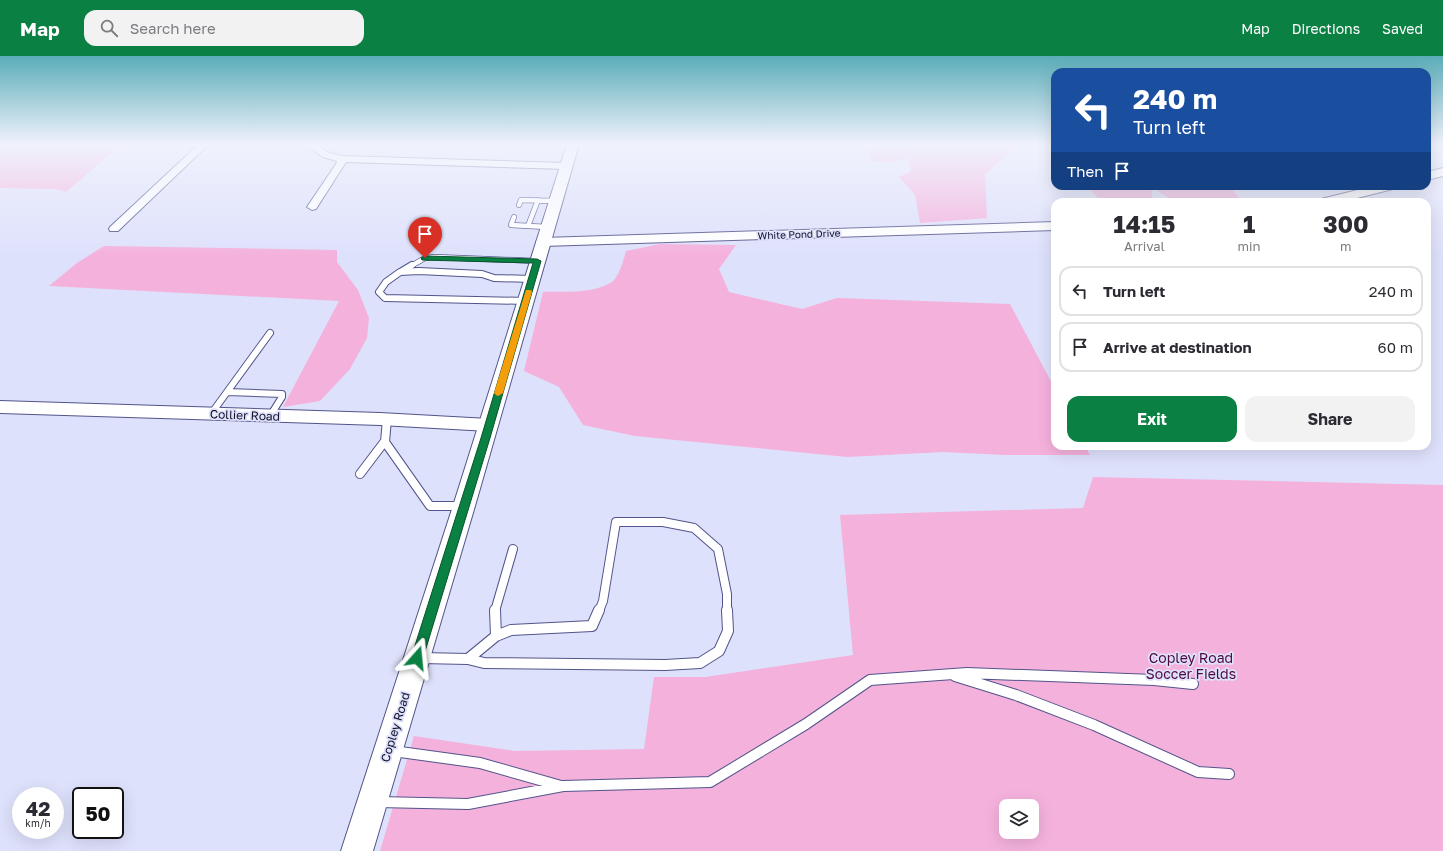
<!DOCTYPE html>
<style>
:root{--surface:#fff;--page:#f2f2f3;--text:#2b2b33;--muted:#7c7c81;--line:#e1e1e2;--accent:#0b8043}
body{margin:0;font-family:"Golos Text",sans-serif;background:var(--page);color:var(--text);height:100vh;display:flex;flex-direction:column;font-size:15px;white-space:nowrap}
*{box-sizing:border-box;margin:0}
p{font-size:13px;color:var(--muted)}
.icon{flex:none;width:22px;height:22px;fill:none;stroke:currentColor;stroke-width:2;stroke-linecap:round;stroke-linejoin:round}
.map{position:relative;flex:1;overflow:hidden}
.drawer{position:absolute;left:1051px;top:142px;width:380px;height:252px;display:flex;flex-direction:column;background:var(--surface);border-radius:12px;box-shadow:0 4px 16px #0002}
.drawer>*{flex:none}
.guide{position:absolute;left:1051px;top:12px;width:380px;height:122px;border-radius:12px;box-shadow:0 4px 16px #0002;background:#1a4fa0;color:#fff;overflow:hidden}
.fabs{position:absolute;left:999px;top:743px;display:grid;gap:8px}
.fabs a{display:grid;place-items:center;width:40px;height:40px;border-radius:8px;background:var(--surface);box-shadow:0 4px 16px #0002;font-size:20px}
.speed{position:absolute;left:12px;top:731px;display:flex;gap:8px;font-size:20px;font-weight:700;text-align:center}
.speed>*{display:grid;place-content:center;width:52px;height:52px;border-radius:50%;background:var(--surface);box-shadow:0 4px 16px #0002;line-height:1}
.speed small{font-size:10px;font-weight:400}
.speed .limit{border:2px solid #111;border-radius:6px;background:#fff;color:#111}
.pin{position:absolute;display:grid;place-items:center;width:34px;height:34px;color:#fff;margin:-41px -17px;border-radius:50% 50% 50% 0;rotate:-45deg;box-shadow:0 0 4px #0007}
.pin .icon{rotate:45deg}
.me{position:absolute;width:44px;margin:-22px;rotate:18deg;stroke-linejoin:round;filter:drop-shadow(0 0 3px #0008)}
.turn{display:flex;align-items:center;gap:14px;height:84px;padding:0 16px;font-size:18px}
.turn .icon{width:52px;height:52px;stroke-width:2.5}
.turn b{display:block;font-size:28px;line-height:34px}
.then{display:flex;align-items:center;height:38px;padding:0 16px;background:#0003;gap:8px;font-size:15px}
.eta{display:flex;justify-content:space-evenly;align-items:center;height:68px;text-align:center}
.eta b{font-size:24px;font-weight:700;line-height:28px}
.button{display:flex;gap:8px;margin-top:auto;padding:8px 16px}
.button a{flex:1;height:46px;border-radius:12px;background:var(--accent);color:#fff;font-size:16px;font-weight:700;line-height:46px;text-align:center}
.button a+a{background:var(--page);color:var(--text)}
ul{padding:0;list-style:none}
li{display:flex;align-items:center;gap:12px;height:50px;margin:0 8px 6px;padding:0 8px;border:2px solid var(--line);border-radius:12px}
li div{flex:1}
li b{display:block;font-size:15px}
li em{font-style:normal}
header{display:flex;align-items:center;gap:24px;box-sizing:border-box;height:56px;padding:0 20px;background:var(--accent);color:#fff}
header strong{font-size:19px}
nav{display:flex;gap:22px;margin-inline-start:auto;font-size:14px}
.search{width:280px;height:36px;background:var(--page);display:flex;align-items:center;gap:10px;box-sizing:border-box;padding:0 14px;border-radius:12px;color:var(--muted);font-size:15px}
.map>svg:first-child{display:block}
.green{fill:#f4b1dc;fill-rule:evenodd}
.lines{fill:none;stroke-linecap:round;stroke-linejoin:round}
.service-far3-casing{stroke:#52548a;stroke-width:6}
.service-far2-casing{stroke:#52548a;stroke-width:8}
.service-far1-casing{stroke:#52548a;stroke-width:10}
.service-casing{stroke:#52548a;stroke-width:12}
.minor-casing{stroke:#52548a;stroke-width:2}
.tertiary-casing{stroke:#52548a;stroke-width:2}
.secondary-casing{stroke:#52548a;stroke-width:2}
.service-far3{stroke:#fff;stroke-width:4.5}
.service-far2{stroke:#fff;stroke-width:6}
.service-far1{stroke:#fff;stroke-width:8}
.service{stroke:#fff;stroke-width:10}
.minor{fill:#fff;fill-rule:evenodd}
.tertiary{fill:#fff;fill-rule:evenodd}
.secondary{fill:#fff;fill-rule:evenodd}
.route{fill:#0b8043;stroke:#07532c}
.slow{fill:#f59e0b}
.labels{text-anchor:middle;dominant-baseline:central;stroke-width:3.5;stroke-linejoin:round;paint-order:stroke}
.far-street-label{font-size:10px;fill:#0f0f25;stroke:#dee1fb}
.street-label{font-size:12px;fill:#0f0f25;stroke:#dee1fb}
.near-park-label{font-size:14px;fill:#4f083d;stroke:#dee1fb}
</style>
<header>
<strong>Map</strong>
<div class="search"><svg class="icon" aria-label="search" viewBox="0 0 24 24"><circle cx="10" cy="10" r="6"/><path d="M15 15l6 6"/></svg>Search here</div>
<nav><a>Map</a><a>Directions</a><a>Saved</a></nav>
</header>
<div class="map">
<svg width="1443" height="795" viewBox="0 0 1443 795">
<rect width="100%" height="100%" fill="#dee1fb"/>
<!-- green -->
<path class="green" d="M0,88H122L66,136L55,133L0,132Z
M1016,88V91L985,118L987,162L920,167L915,139L899,121L911,115L909,102L890,107L872,105L864,89Z
M1088,130H1230L1242,146H1175L1151,131L1153,146H1101Z
M660,188L736,189L719,213L729,236L802,253L837,242L1010,248L1055,333V390H1085L1090,399H1005L943,396L847,401L635,380L583,369L559,331L524,315L543,236C565,235 593,238 612,226C619,221 624,203 626,195Z
M104,190L337,194V206L358,234L369,262L367,282L350,313L320,345L283,351L339,245L49,230L77,207Z
M1093,421L1443,429V795H380L414,680L515,695L644,693L654,621H705L853,599L840,459L1083,452ZM1006,750H1032V776H1006Z"/>
<g class="lines">
<defs>
<path id="service-far3" d="M519,149L521,144L556,145
M514,161L511,169L547,171
M528,170L538,144
M411,210L425,202L435,201L537,205"/>
<path id="service-far2" d="M402,215L412,209
M526,245L385,242L379,236L386,226L400,216L419,215L482,218L494,222L532,223
M228,336L282,338V341L270,360
M211,358L270,277"/>
<path id="service-far1" d="M387,363L385,386L430,450H462
M360,418L385,385
M495,555L513,493
M599,555L603,545L616,466H663L694,472L718,493L727,538V555"/>
<path id="service" d="M495,554L496,580
M421,602L468,603
M468,603L484,607L665,609L700,607L719,595L728,575L727,554
M468,603L496,580L511,574L592,570L599,554
M955,620L1016,639L1094,669L1198,716L1229,718
M393,695L480,707L561,730
M378,746L468,748L563,730L710,726L806,668L870,624L967,617L1154,624L1193,628"/>
<path id="minor" d="M199,88H209L118,175H110L109,173L110,171Z
M305,88H316L329,97L342,100L566,107L571,110L566,113L346,106L316,153L312,154L307,151L336,108L337,105L323,101Z"/>
<path id="tertiary" d="M1443,112V120L1427,124V116Z
M1374,130H1395L1393,133L1341,146H1320L1321,143Z
M1055,166V174L543,190L538,189L536,186L538,183L543,182Z
M0,345L380,357L489,363L495,365L498,369L495,373L489,375L380,369L0,357Z"/>
<path id="secondary" d="M567,88H579L475,450L373,795H341L453,450Z"/>
</defs>
<!-- service-far3 casing -->
<use href="#service-far3" class="service-far3-casing"/>
<!-- service-far2 casing -->
<use href="#service-far2" class="service-far2-casing"/>
<!-- service-far1 casing -->
<use href="#service-far1" class="service-far1-casing"/>
<!-- service casing -->
<use href="#service" class="service-casing"/>
<!-- minor casing -->
<use href="#minor" class="minor-casing"/>
<!-- tertiary casing -->
<use href="#tertiary" class="tertiary-casing"/>
<!-- secondary casing -->
<use href="#secondary" class="secondary-casing"/>
<!-- service-far3 -->
<use href="#service-far3" class="service-far3"/>
<!-- service-far2 -->
<use href="#service-far2" class="service-far2"/>
<!-- service-far1 -->
<use href="#service-far1" class="service-far1"/>
<!-- service -->
<use href="#service" class="service"/>
<!-- minor -->
<use href="#minor" class="minor"/>
<!-- tertiary -->
<use href="#tertiary" class="tertiary"/>
<!-- secondary -->
<use href="#secondary" class="secondary"/>
</g>
<!-- sky -->
<linearGradient id="sky" x2="0" y2="1"><stop stop-color="#5aadb8"/><stop offset="0.44" stop-color="#f0f2fd"/><stop offset="1" stop-color="#f0f2fd" stop-opacity="0"/></linearGradient>
<rect width="1443" height="200" fill="url(#sky)"/>
<!-- route -->
<path class="route" d="M425,200L537,203L541,205L490,382L423,602L421,605L417,607L413,605L411,602L481,382L533,207L422,204L421,202Z"/>
<!-- slow -->
<path class="slow" d="M526,234H531L532,236L503,337L498,340L496,339L494,337Z"/>
<g class="labels">
<!-- far-street labels -->
<g class="far-street-label">
<text transform="translate(799 178) rotate(-2)">White Pond Drive</text>
</g>
<!-- street labels -->
<g class="street-label">
<text transform="translate(245 359) rotate(2)">Collier Road</text>
<text transform="translate(395 671) rotate(-73)">Copley Road</text>
</g>
<!-- near-park labels -->
<g class="near-park-label">
<text x="1191" y="601">Copley Road<tspan x="1191" dy="16">Soccer Fields</tspan></text>
</g>
</g>
</svg>
<div class="fabs">
<a><svg class="icon" aria-label="layers" viewBox="0 0 24 24"><path d="M12 4l9 5-9 5-9-5zM3 14l9 5 9-5"/></svg></a>
</div>
<div class="speed"><div>42<small>km/h</small></div><div class="limit">50</div></div>
<div class="pin" style="left:425px;top:202px;background:#d93025"><svg class="icon" aria-label="arrive" viewBox="0 0 24 24"><path d="M6 21V4h12l-3 4 3 4H6"/></svg></div>
<svg class="me" style="left:417px;top:602px" viewBox="-20 -20 40 40"><path d="M0-17L14 15 0 8-14 15z" fill="#0b8043" stroke="#fff" stroke-width="4"/></svg>
<div class="guide">
<div class="turn"><svg class="icon" aria-label="left" viewBox="0 0 24 24"><path d="M17 20v-9H6M10 6l-5 5 5 5"/></svg><div><b>240 m</b>Turn left</div></div>
<div class="then">Then<svg class="icon" aria-label="arrive" viewBox="0 0 24 24"><path d="M6 21V4h12l-3 4 3 4H6"/></svg></div>
</div>
<section class="drawer">
<div class="eta">
<div><b>14:15</b><p>Arrival</p></div>
<div><b>1</b><p>min</p></div>
<div><b>300</b><p>m</p></div>
</div>
<ul>
<li><svg class="icon" aria-label="left" viewBox="0 0 24 24"><path d="M17 20v-9H6M10 6l-5 5 5 5"/></svg><div><b>Turn left</b></div><em>240 m</em></li>
<li><svg class="icon" aria-label="arrive" viewBox="0 0 24 24"><path d="M6 21V4h12l-3 4 3 4H6"/></svg><div><b>Arrive at destination</b></div><em>60 m</em></li>
</ul>
<div class="button"><a>Exit</a><a>Share</a></div>
</section>
</div>
